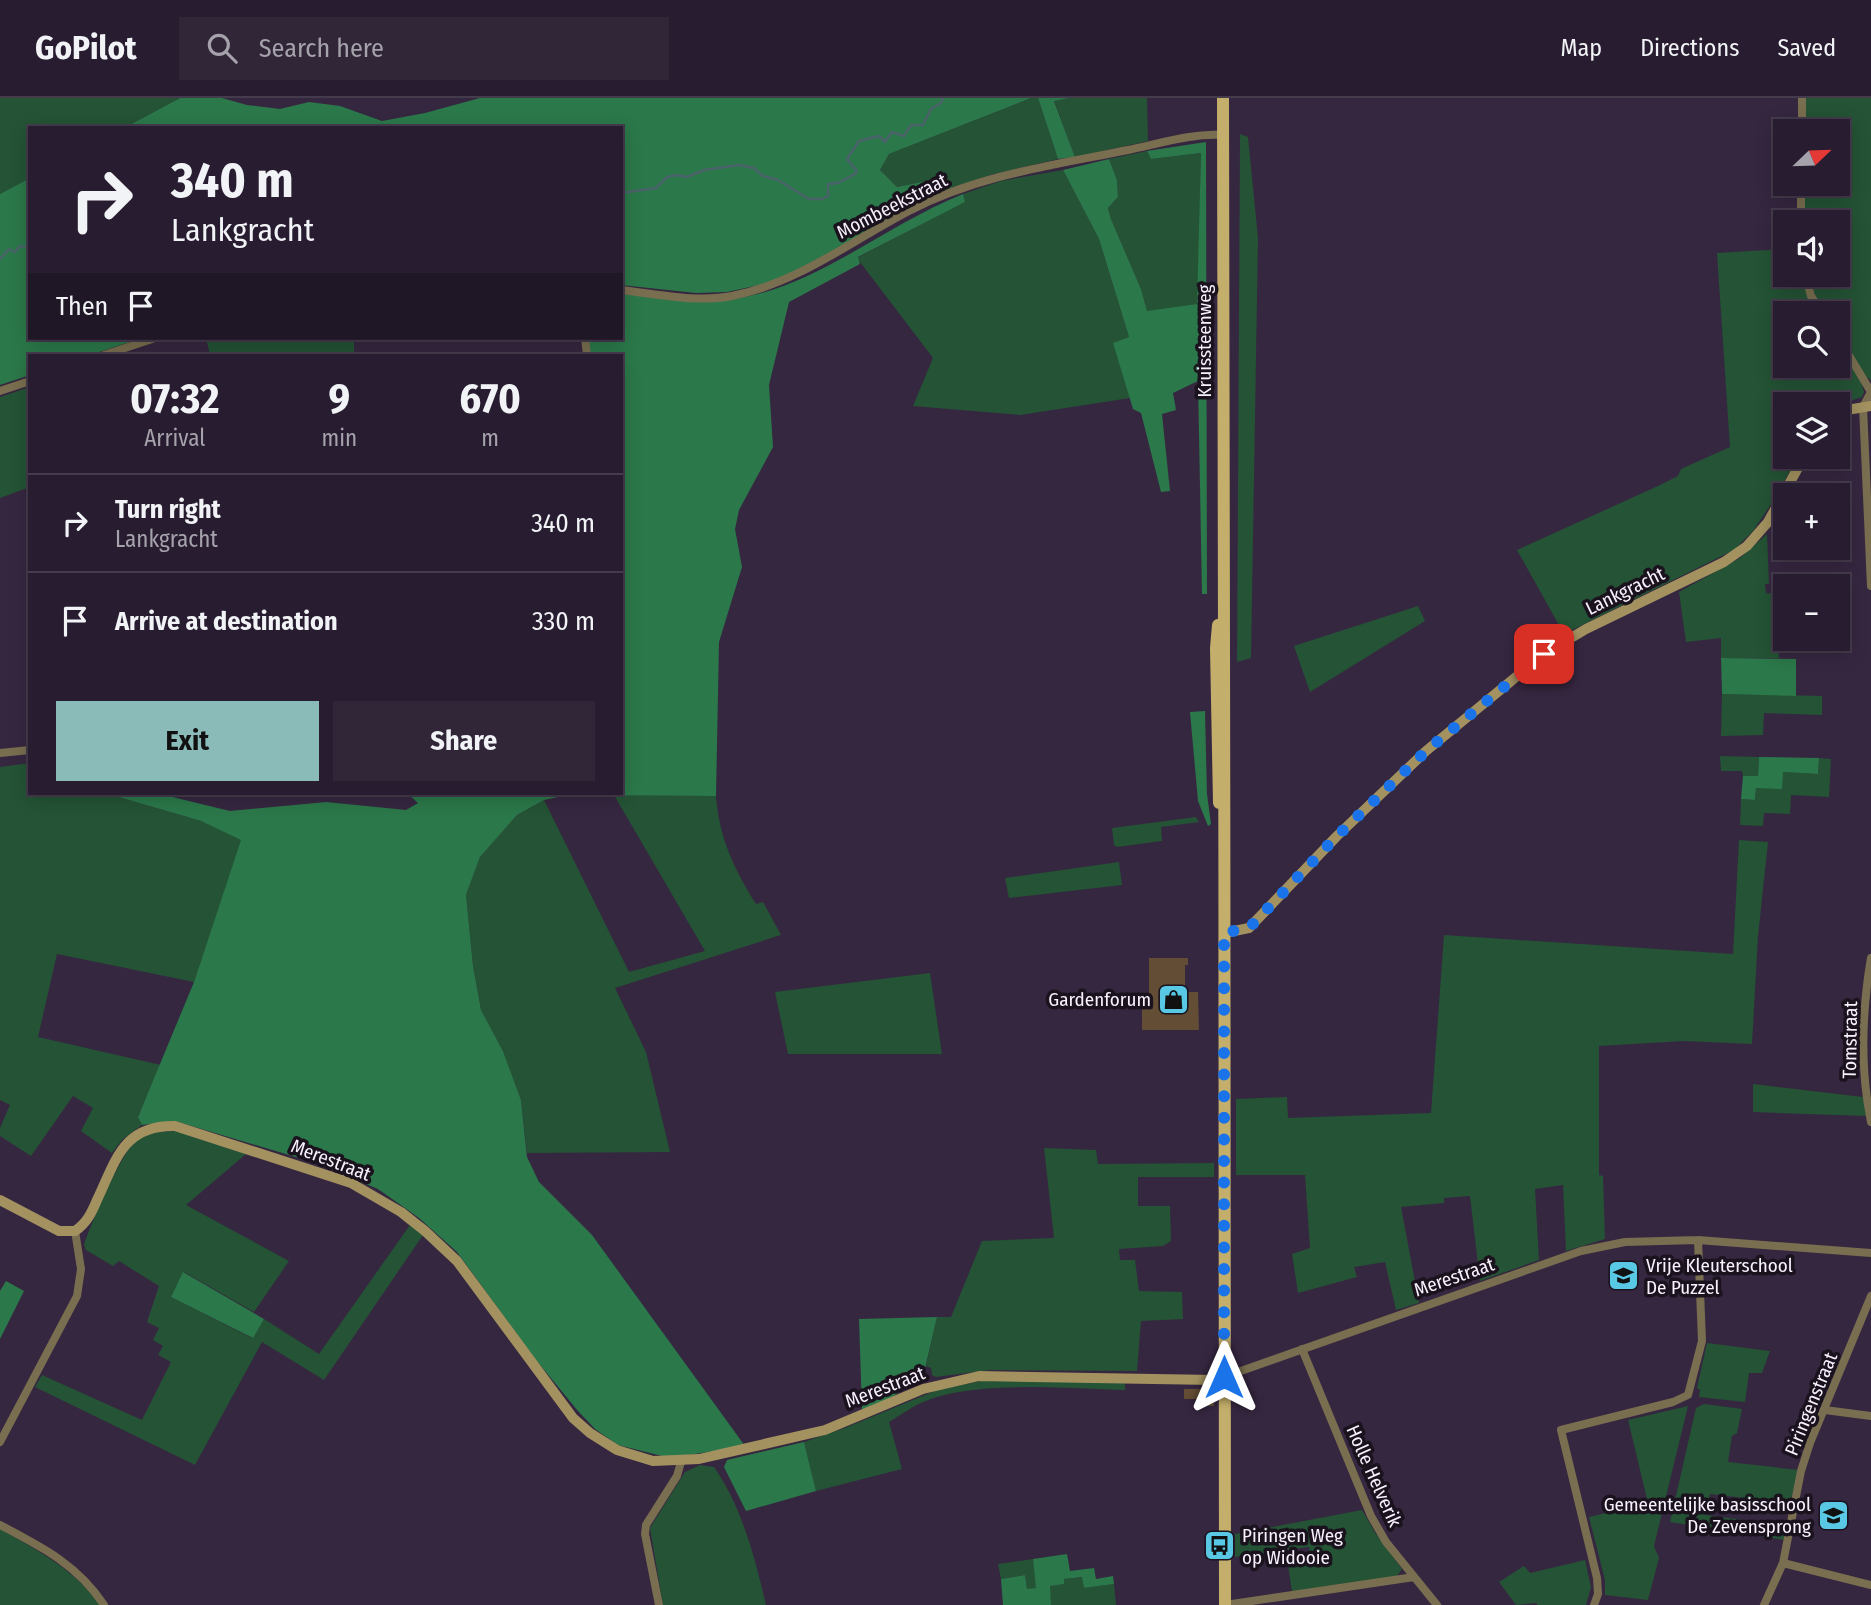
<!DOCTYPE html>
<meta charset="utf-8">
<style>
:root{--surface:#281d30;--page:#302638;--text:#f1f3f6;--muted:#a5a2ab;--line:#443b4c;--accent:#8bbbb9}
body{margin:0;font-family:"Fira Sans Condensed",sans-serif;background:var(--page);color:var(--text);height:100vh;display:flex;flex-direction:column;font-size:26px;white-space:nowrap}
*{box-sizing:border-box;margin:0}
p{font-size:23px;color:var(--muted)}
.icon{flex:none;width:38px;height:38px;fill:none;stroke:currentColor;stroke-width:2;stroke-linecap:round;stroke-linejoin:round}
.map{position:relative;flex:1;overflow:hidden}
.side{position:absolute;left:28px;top:256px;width:595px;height:441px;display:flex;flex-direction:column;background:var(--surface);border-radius:0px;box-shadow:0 4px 18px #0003,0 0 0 2px var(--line)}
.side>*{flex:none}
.top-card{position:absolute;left:28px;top:28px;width:595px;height:214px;border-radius:0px;box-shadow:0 4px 18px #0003,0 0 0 2px var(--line);background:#281d30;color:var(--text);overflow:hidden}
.needle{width:46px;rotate:67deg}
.tools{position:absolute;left:1773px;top:21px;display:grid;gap:14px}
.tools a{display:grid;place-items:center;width:77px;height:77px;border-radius:0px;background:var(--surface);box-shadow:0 4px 18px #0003,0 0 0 2px var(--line);font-size:35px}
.pin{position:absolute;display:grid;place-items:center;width:60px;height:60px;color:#fff;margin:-30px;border-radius:14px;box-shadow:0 4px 10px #0006}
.me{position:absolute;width:77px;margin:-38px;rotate:0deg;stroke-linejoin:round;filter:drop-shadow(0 0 5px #0008)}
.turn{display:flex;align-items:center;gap:24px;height:147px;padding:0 28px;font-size:32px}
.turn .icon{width:91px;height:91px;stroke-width:2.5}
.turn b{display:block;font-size:49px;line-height:60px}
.then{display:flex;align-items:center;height:66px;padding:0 28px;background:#0003;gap:14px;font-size:26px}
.eta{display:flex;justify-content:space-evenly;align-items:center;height:119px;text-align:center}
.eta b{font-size:42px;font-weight:700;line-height:49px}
.button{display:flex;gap:14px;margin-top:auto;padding:14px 28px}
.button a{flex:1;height:80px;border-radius:0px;background:var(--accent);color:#111;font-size:28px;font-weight:700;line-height:80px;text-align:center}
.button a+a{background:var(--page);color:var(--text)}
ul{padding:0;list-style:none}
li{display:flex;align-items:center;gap:21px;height:98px;padding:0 28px;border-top:2px solid var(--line)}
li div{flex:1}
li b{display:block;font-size:26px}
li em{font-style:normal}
header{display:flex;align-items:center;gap:42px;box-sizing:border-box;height:98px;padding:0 35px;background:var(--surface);border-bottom:2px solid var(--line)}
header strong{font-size:33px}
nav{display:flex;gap:38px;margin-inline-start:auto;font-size:24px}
.search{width:490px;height:63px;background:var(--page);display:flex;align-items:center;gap:18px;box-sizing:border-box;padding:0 24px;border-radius:0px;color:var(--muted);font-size:26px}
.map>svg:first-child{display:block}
.green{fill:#245335}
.forest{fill:#2b784a}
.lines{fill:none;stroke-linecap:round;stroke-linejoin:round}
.stream{stroke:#4a6269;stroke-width:2.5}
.building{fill:#644d35}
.street{stroke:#796e4f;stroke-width:8}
.secondary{stroke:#a39260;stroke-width:10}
.primary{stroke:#c4ae6b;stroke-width:12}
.route{stroke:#1a73e8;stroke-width:12;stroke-dasharray:0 21.6}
.labels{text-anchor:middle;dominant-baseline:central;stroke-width:7;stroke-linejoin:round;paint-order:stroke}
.street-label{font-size:19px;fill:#f8f1fe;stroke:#1a131e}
.poi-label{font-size:19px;fill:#f8f1fe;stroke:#1a131e;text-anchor:end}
</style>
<header>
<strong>GoPilot</strong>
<div class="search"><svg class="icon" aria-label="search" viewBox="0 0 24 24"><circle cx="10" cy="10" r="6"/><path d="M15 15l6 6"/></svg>Search here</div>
<nav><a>Map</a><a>Directions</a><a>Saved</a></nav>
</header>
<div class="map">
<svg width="1871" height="1507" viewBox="0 0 1871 1507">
<rect width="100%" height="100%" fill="#362740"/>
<!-- green -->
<path class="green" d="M0,0H180L124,30H30V80L0,96Z
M1031,0H1038L1058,61L994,76L952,90L946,79L897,89L880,72L889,56Z
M1069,0H1147L1148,43L1075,59L1054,2Z
M1806,0H1871V282L1864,278L1838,234V215H1826L1815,197L1809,177H1838V124H1805V86H1838V33H1806Z
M1240,36L1248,39L1258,140L1251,560L1237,564Z
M1147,53L1151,61L1201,55L1198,206L1147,214L1141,191L1111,121L1108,110L1118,99L1117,82L1109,61Z
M1063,72L1099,141L1129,239L1114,245L1130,300L1020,317L913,308L933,260L857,160L964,104L963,96L1001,83Z
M1785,151V177H1802L1820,215H1785V268H1838V245L1860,280L1864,294L1862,299L1838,307L1785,306V359H1798L1770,408L1753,433L1734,452L1564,536L1517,452L1658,388L1678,378L1681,371L1730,349L1717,155Z
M206,240H354V257H210Z
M30,289V389L0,400V299Z
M1767,436L1769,486H1765L1766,495L1776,496L1779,560H1721V540L1686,544L1679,494L1740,460Z
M1418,508L1425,523L1310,594L1294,548Z
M1722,596L1822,598V617L1764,615L1763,637L1721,638Z
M1720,658L1759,659L1758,679L1743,678L1742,673H1721Z
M1819,660L1831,661L1829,699L1791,697L1790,716L1764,715L1763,728L1740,727L1741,701L1755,702L1756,690L1783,674L1818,676Z
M30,665V695H105L201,723L242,741L194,884L57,856L38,939L161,967L138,1018L142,1027L122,1042L112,1055L81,1033L93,1010L73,998L31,1058L0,1038V1030L10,1007L0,1002V669Z
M614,697L716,698C719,739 734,771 756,806L763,804L781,837L615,890L646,954L670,1054L527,1055L521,1002L503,953L481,912L473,868L466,797L480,759L517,717L544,702L629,874L705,853Z
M1196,719L1199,724L1161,729L1162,743L1117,749L1114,747L1112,730Z
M1739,742L1768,744L1758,838L1752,946L1684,943L1599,948V1077L1603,1078L1605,1141L1566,1153L1563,1087L1535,1091L1539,1162L1480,1183L1470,1098L1444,1100V1105L1401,1109L1419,1205L1396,1212L1385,1164L1354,1169L1357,1179L1298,1195L1292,1156L1310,1150L1305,1077H1236V1001L1287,999L1288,1020L1431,1015L1444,837L1733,856Z
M1119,764L1122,787L1009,800L1005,780Z
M930,875L942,956H788L775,894Z
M1753,986L1863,999L1867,1018L1753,1014Z
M177,1033L246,1056L186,1107L289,1163L254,1214L184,1174L171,1199L252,1240L264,1221L319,1256L410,1127L423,1137L324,1282L262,1244L195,1367L35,1289L42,1277L142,1322L171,1264L158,1257L163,1248L153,1242L159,1230L147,1224L159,1188L119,1163L113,1168L86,1152L84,1147C91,1126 120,1057 135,1044C147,1033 162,1034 177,1033Z
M1044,1050L1096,1052L1098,1066L1214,1065V1079H1138V1108H1170L1171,1143L1163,1148L1119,1151L1120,1162H1135L1139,1193L1182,1194L1183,1221L1141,1223L1137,1273L990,1272L936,1279L932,1277L931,1270L926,1268L937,1219H951L982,1143L1054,1140Z
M1707,1245L1770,1253L1762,1275H1749L1745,1304L1699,1299L1700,1292L1697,1290Z
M991,1281L1125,1284V1292C1067,1291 973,1281 921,1305C910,1310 899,1318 889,1324L902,1371L816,1393L804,1344L845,1330L937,1292Z
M1704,1306L1742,1311L1737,1335L1732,1338L1728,1364L1799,1372L1790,1405L1710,1396L1706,1417L1787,1428L1784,1442L1670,1424L1696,1310Z
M1688,1308L1654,1448L1659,1460L1648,1502L1605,1497V1482L1589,1419L1648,1405L1628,1322Z
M700,1367L714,1369C742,1409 755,1460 766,1507H663L650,1430L685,1374Z
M1362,1412L1376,1436L1402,1471L1397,1478L1292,1494L1288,1466L1310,1460L1309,1449L1235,1459V1436Z
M0,1431C38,1453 74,1471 100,1507H0Z
M1033,1461L1037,1490L1027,1492L1025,1477L1001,1481L998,1466Z
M1585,1462L1591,1489L1586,1507H1538L1536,1505L1516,1507L1499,1484L1524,1468L1530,1475Z
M1083,1479L1084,1490L1114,1486L1116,1507H1051L1049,1488L1063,1486V1481Z"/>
<!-- forest -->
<path class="forest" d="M180,0H222L247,7L280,11L309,4L340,8L382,23L425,15L480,0H1031L889,56L880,72L897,89L946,79L952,90L789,177L764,186L727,194L696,195L621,187V30H124Z
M1038,0H1069L1054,3L1075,59L1058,61Z
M1206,44L1207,496H1202L1198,283L1173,295L1176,312L1162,316L1170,393L1161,394L1141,315L1133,311L1113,245L1129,239L1099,141L1063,72L1109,61L1117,82L1118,99L1108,110L1111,121L1141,191L1147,213L1197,206L1201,55L1151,61L1147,53Z
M30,80V240H142L90,257H30V277L0,287V96Z
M963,96L965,104L858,159L860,166L789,204L769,287L773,349L739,412L735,431L742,469L719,544L716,698L567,697L544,702L517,717L480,759L466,797L473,868L481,912L503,953L521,1002L527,1059L539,1084L592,1137L745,1348L670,1360L618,1347L595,1331L578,1313L536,1262L457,1154L419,1120L378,1091L316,1065L175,1023L142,1027L138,1019L194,884L241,742L201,723L105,695H95H156L230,713L326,704L406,712L418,705L407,695H621V257H590L588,240H621V196C662,199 705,207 745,199C824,183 888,126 963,96Z
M1721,560L1796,561V598L1722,596Z
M1205,613L1207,696L1211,726L1208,728L1198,703L1190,614Z
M1759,659L1819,660L1818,676L1783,674L1782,691L1756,690L1755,702L1741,701L1743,678H1758Z
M183,1174L264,1221L253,1240L171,1199Z
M6,1183L24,1193L0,1241V1193Z
M937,1219L924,1275L891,1300L862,1312L859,1221Z
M804,1344L816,1393L746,1413L724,1369L727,1362Z
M1067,1456L1070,1473L1094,1470L1096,1481L1113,1478L1114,1486L1084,1490L1082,1479L1064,1481V1486L1050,1488L1051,1507H1003L1001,1481L1025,1477L1027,1491L1036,1490L1033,1461Z"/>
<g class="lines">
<!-- stream -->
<path class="stream" d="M621,95L656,90L667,79L677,77L687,79L704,72L739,67L754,70L763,78L778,82L809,101H822L828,98V86L838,85L855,76L857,73L847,61L859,43L879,38L885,44L892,34L904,38L911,27H923L931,11L941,5L943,0
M0,161L9,151L15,154L20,148L30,149"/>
</g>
<!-- building -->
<path class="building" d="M1149,860H1188V867H1185V894H1198L1199,932H1142V909L1149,908Z
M1184,1291H1214V1308H1205V1301H1184Z"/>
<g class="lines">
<!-- street -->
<path class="street" d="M1802,33V0
M1801,124V86
M1805,177L1811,198L1822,215
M621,192C657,196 697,205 732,198C798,185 851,143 909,113C978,77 1054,67 1128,52C1158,46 1192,35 1223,37
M1838,239L1871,294L1863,309L1871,488
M585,240L587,257
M104,257L155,240
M0,293L30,283
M0,655L30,652
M1871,860C1862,913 1860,971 1871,1024
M1302,1251L1371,1418L1386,1444L1437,1507
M1224,1279L1581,1153L1625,1144L1698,1142L1871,1155
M1825,1312L1871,1318
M0,1344L77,1198L81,1171L75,1133
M0,1427C42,1449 78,1467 104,1507
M1783,1465L1871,1487
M659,1507L645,1436L646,1427L677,1378L681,1364
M1225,1507L1414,1479
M1594,1507L1598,1496L1597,1480L1561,1332L1673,1304L1688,1297L1702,1243L1698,1142
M1764,1507L1783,1465L1801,1373L1810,1345L1871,1198"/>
<!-- secondary -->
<path class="secondary" d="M1838,316L1841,313L1871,308
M1224,835L1249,830L1337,738L1426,653L1544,556L1586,531L1724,464L1747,448L1768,424L1804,359
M0,1102L59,1133H75C87,1125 92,1114 97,1102C116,1062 123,1027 175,1028L351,1085L401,1114L425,1133L457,1163L573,1320L590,1335L617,1352L653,1363L699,1361L825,1332L923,1291L979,1278L1215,1282L1224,1279"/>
<!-- primary -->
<path class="primary" d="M1223,0C1225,502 1224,1005 1225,1507
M1218,527L1216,550L1219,705"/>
</g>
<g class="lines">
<!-- route -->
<path class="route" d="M1224,1279V835L1249,830L1337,738L1426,653L1544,556"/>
</g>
<!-- icons -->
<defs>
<symbol id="shop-square" viewBox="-11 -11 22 22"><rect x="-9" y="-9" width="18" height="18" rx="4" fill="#59c8e5" stroke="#1a131e"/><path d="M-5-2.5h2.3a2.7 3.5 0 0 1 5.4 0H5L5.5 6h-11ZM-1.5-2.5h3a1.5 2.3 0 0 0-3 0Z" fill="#111"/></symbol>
<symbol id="school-square" viewBox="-11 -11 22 22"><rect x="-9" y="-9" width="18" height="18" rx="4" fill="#59c8e5" stroke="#1a131e"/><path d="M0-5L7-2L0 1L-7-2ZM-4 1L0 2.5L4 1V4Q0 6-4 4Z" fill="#111"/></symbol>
<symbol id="bus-square" viewBox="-11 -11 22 22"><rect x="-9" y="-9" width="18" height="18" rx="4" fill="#59c8e5" stroke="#1a131e"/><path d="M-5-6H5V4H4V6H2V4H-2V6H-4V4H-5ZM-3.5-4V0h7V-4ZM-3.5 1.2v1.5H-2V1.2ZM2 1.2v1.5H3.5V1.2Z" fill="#111"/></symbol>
</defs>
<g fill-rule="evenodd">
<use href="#shop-square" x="1156" y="884" width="35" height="35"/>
<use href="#school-square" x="1606" y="1160" width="35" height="35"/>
<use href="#school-square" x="1816" y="1400" width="35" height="35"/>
<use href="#bus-square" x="1202" y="1430" width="35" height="35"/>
</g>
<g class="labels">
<!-- street labels -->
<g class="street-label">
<text transform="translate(892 108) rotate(-27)">Mombeekstraat</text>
<text transform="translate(1204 243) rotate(-90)">Kruissteenweg</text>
<text transform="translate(1625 493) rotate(-26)">Lankgracht</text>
<text transform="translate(1850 942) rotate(-89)">Tomstraat</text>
<text transform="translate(331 1062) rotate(21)">Merestraat</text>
<text transform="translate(1454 1179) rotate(-19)">Merestraat</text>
<text transform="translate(885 1289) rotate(-21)">Merestraat</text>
<text transform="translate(1811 1306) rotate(-68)">Piringenstraat</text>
<text transform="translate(1374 1378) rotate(66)">Holle Helverik</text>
</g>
<!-- poi labels -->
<g class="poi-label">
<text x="1151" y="901">Gardenforum</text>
<text x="1646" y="1167" text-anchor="start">Vrije Kleuterschool<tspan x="1646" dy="22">De Puzzel</tspan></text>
<text x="1811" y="1406">Gemeentelijke basisschool<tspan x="1811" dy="22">De Zevensprong</tspan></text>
<text x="1242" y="1437" text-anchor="start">Piringen Weg<tspan x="1242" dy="22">op Widooie</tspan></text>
</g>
</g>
</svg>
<div class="tools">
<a><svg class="needle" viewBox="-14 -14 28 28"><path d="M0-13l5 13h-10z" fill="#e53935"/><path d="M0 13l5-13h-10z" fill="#a5a2ab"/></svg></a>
<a><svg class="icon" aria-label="sound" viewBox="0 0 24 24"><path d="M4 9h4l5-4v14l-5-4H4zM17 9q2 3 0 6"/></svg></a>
<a><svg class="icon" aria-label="search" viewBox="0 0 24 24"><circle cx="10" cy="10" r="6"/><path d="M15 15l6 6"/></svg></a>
<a><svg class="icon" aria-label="layers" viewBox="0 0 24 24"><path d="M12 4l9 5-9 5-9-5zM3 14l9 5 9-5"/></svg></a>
<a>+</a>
<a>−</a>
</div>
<div class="pin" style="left:1544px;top:556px;background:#d93025"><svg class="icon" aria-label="arrive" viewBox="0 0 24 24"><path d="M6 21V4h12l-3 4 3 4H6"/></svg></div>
<svg class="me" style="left:1224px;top:1279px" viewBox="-20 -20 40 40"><path d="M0-17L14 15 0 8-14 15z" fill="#1a73e8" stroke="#fff" stroke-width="4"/></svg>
<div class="top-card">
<div class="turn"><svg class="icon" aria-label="right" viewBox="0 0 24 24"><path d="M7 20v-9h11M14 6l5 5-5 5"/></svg><div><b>340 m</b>Lankgracht</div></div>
<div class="then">Then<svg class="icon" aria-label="arrive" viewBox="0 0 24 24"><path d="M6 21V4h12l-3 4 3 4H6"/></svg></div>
</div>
<section class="side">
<div class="eta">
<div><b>07:32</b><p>Arrival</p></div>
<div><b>9</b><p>min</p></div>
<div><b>670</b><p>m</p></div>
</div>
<ul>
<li><svg class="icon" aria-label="right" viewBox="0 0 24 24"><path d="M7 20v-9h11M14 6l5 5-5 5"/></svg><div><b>Turn right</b><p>Lankgracht</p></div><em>340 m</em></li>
<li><svg class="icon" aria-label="arrive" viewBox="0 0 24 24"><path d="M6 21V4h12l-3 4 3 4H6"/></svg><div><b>Arrive at destination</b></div><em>330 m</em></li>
</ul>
<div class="button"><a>Exit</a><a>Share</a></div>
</section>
</div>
